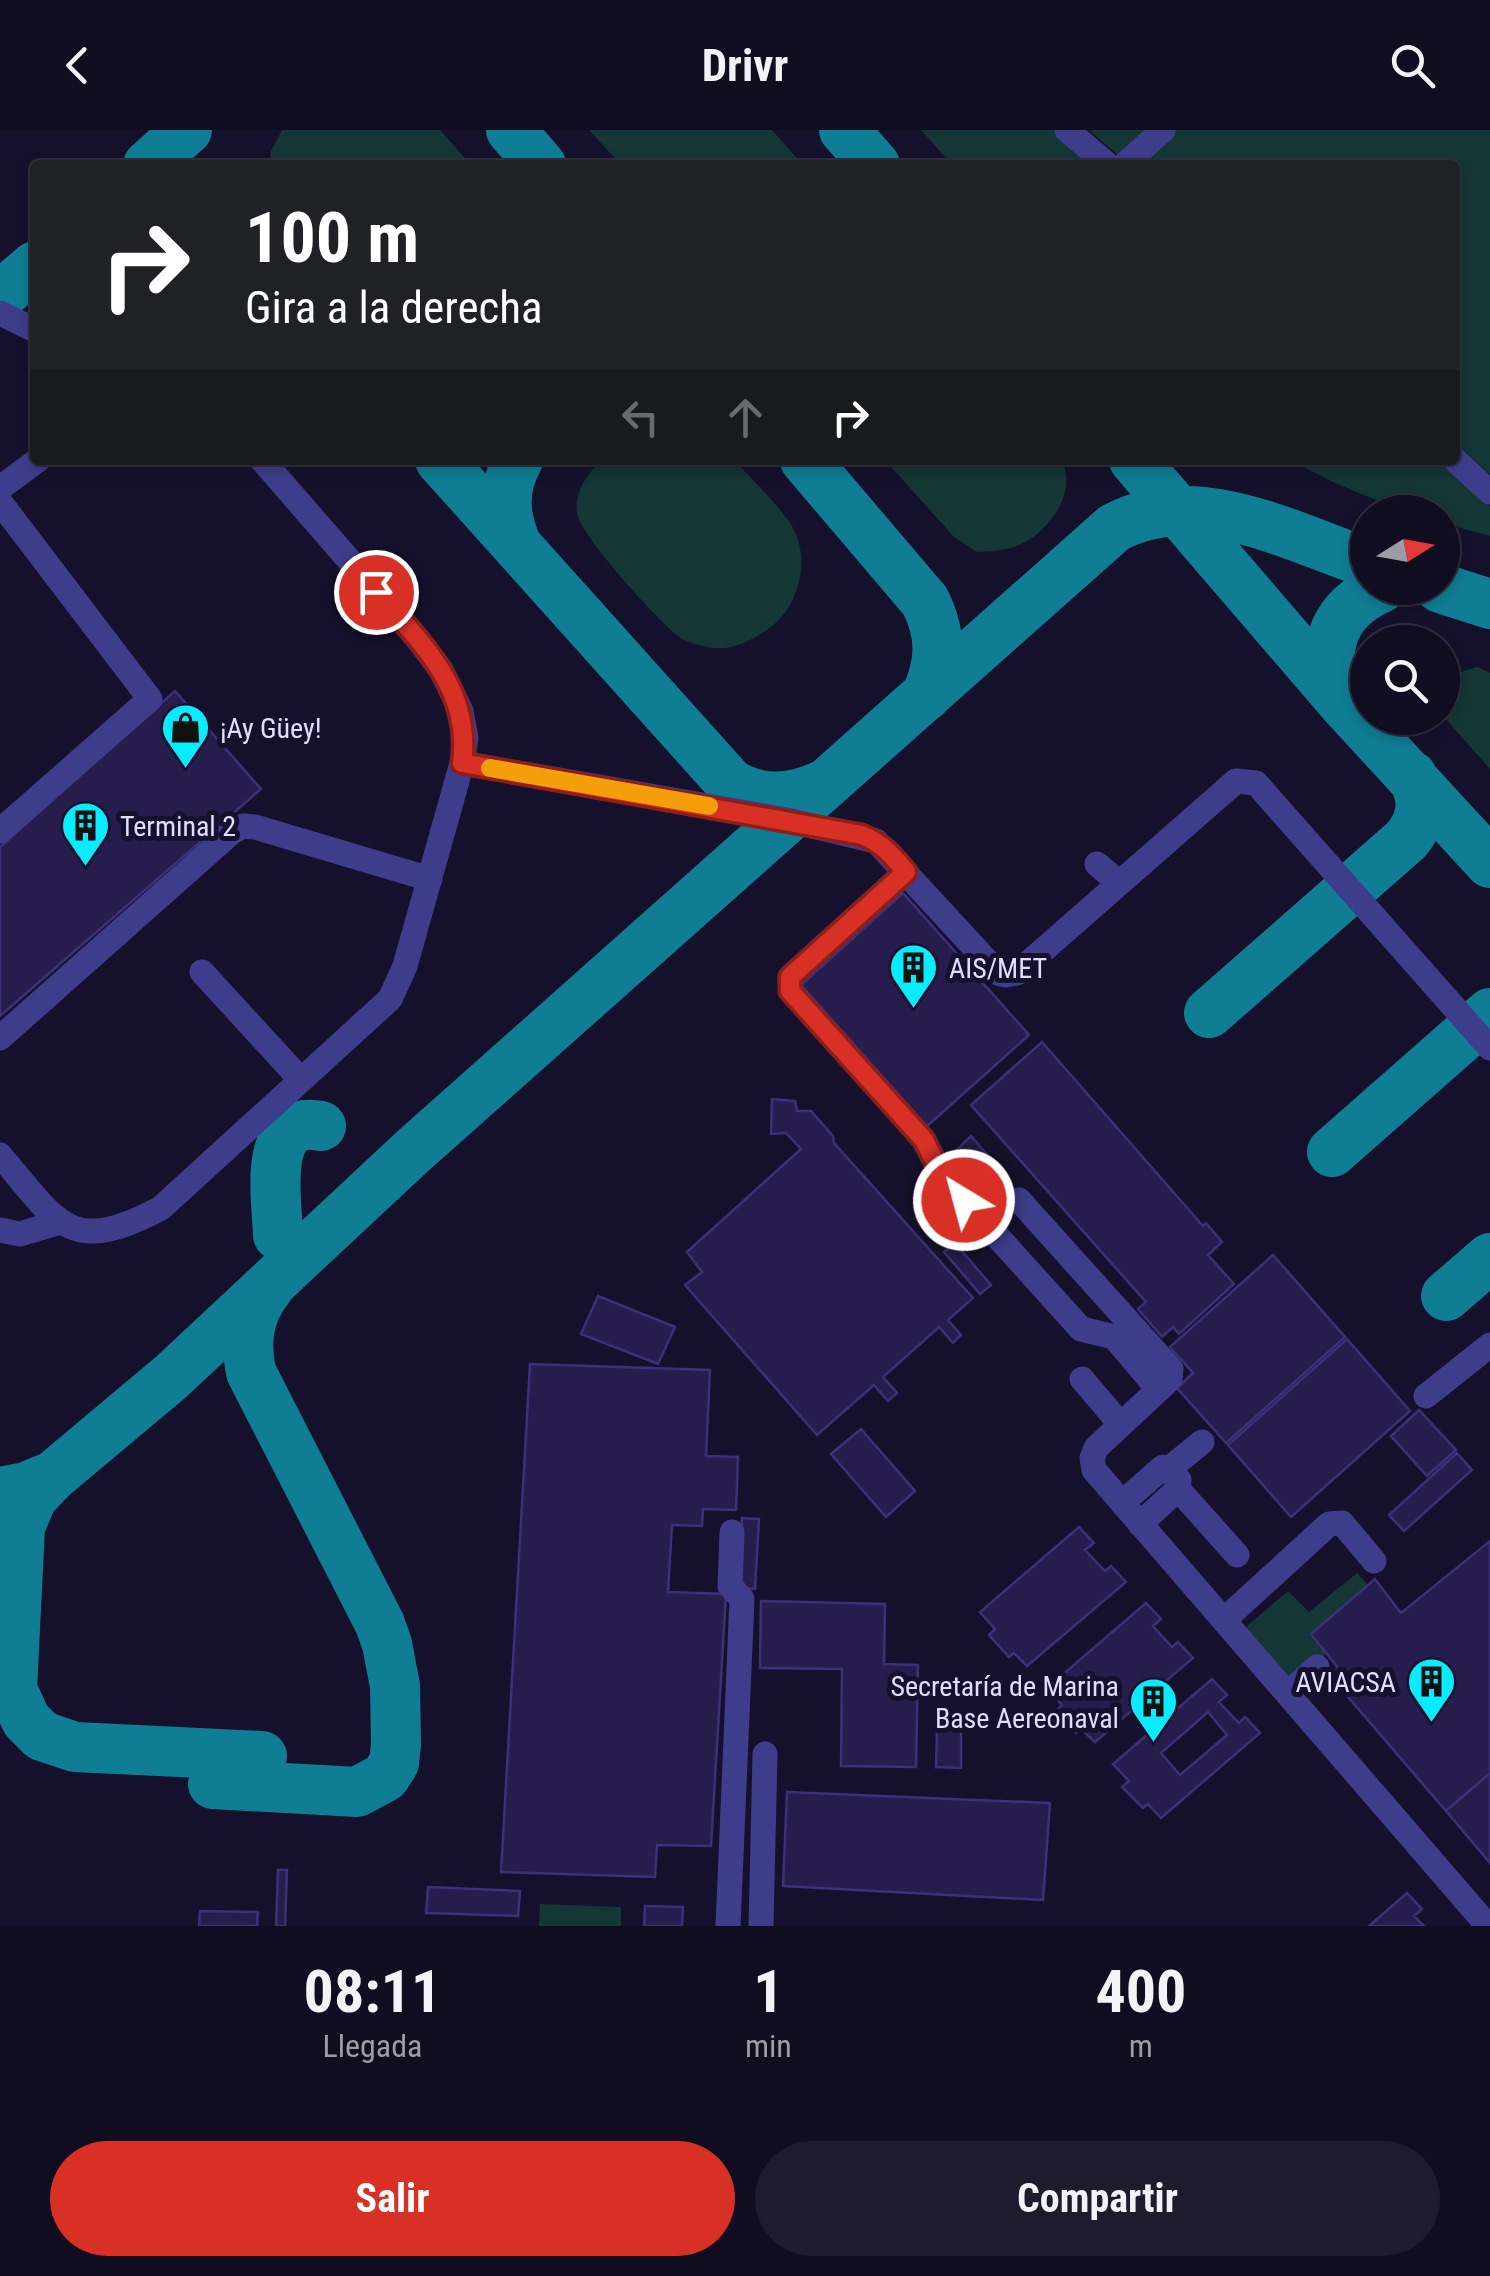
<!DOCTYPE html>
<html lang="es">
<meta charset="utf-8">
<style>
:root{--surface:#100d21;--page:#1e1b2e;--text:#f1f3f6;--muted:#9c9ca5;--line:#302d3f;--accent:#d93025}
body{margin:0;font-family:"Roboto Condensed",sans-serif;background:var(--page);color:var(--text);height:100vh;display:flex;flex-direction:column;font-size:38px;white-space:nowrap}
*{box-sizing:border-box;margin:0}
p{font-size:32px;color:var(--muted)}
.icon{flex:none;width:55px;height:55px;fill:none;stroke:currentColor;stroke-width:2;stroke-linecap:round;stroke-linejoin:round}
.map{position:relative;height:1796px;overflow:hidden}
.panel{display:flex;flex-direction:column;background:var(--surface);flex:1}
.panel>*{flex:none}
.top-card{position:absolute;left:30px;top:30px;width:1430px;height:305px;border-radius:10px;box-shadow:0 5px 15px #0003,0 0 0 2px var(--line);background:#202124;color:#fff;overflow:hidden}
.needle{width:65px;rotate:79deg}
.buttons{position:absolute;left:1350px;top:365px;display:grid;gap:20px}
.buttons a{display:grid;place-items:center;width:110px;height:110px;border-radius:50%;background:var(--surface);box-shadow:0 5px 15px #0003,0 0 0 2px var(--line);font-size:50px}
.pin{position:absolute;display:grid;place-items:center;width:85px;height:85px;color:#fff;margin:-42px;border:5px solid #fff;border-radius:50%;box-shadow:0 2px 10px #0007}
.me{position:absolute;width:110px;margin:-55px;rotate:323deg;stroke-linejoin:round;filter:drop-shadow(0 0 8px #0008)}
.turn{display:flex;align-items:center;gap:35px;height:210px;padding:0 50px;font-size:45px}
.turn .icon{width:130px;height:130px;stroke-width:2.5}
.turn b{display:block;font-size:70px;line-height:85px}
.lanes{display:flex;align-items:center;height:95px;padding:0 50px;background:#0003;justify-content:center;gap:50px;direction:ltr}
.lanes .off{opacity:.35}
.eta{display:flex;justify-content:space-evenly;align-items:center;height:170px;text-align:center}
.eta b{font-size:60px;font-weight:700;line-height:70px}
.action{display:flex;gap:20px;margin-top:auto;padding:20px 50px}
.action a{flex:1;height:115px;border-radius:60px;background:var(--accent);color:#fff;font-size:40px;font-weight:700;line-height:115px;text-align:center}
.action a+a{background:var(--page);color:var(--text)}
header{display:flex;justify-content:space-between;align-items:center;height:130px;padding:0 50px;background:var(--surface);font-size:45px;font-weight:700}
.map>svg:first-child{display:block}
.green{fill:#143634}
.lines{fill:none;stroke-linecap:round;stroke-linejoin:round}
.taxiway{stroke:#0f7e95;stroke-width:50}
.building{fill:#261d4d;stroke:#3c3079;stroke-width:2.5;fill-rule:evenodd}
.minor{stroke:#3e3d8b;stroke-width:25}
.route-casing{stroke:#8d1f18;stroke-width:25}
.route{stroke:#d93025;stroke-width:18}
.slow{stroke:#f59e0b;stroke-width:18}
.labels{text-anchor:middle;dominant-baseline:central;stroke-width:10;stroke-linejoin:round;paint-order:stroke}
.poi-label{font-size:28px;fill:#e0ddff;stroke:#15112c;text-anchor:start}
</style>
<header><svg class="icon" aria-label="back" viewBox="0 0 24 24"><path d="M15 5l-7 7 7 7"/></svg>Drivr<svg class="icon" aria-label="search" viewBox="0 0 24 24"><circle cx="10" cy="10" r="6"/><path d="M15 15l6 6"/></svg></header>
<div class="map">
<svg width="1490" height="1796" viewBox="0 0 1490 1796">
<rect width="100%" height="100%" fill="#15112c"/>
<!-- green -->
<path class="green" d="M282,0H440L471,35H270L271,21Z
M589,0H772L803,35H621Z
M921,0H1057L1098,35H952Z
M1089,0H1490V344L1455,313V35H1129Z
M603,330H734C753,351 775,371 790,393C812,426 800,475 771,497C755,509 734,520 714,518C704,517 687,513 678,506C659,492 579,404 577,383C575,360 587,344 603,330Z
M885,330H1061C1079,362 1048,404 1017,416C1005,421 990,421 977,422L954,407Z
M1290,330H1439L1490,376V406L1443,393L1442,382C1390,382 1336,354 1290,330Z
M1478,537L1490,543V639L1444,587C1440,557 1448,543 1478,537Z
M1357,1443L1368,1455L1311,1504L1326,1524L1292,1550L1250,1514L1247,1496L1288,1461L1309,1482Z
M540,1774L621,1777V1796H539Z"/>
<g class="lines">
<!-- taxiway -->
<path class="taxiway" d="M511,0L541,35
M844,0L875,35
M148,35L187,0
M0,166L35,136
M440,330L730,653C761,673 794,669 825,654
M805,330L925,471C942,505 941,532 926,566
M1134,330L1342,572L1490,733
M517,416C504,386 502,359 518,330
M1440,458L1490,474
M1334,562C1322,514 1334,479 1381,458
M1209,883L1406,710C1423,690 1425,669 1412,646
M1332,1022L1490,883
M278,1105C277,1068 261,984 321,996
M1446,1166L1490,1128
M53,1346L32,1368L20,1397L12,1559L26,1590L42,1606L75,1617L262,1626
M0,1362L26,1357L53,1346L171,1247L413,1021L1114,398C1195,354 1289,406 1368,433
M213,1654L357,1662L385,1647L394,1633L396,1614L395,1556L387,1514L380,1494L251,1242C245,1212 248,1184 268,1159"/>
</g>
<!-- building -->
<path class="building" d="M175,561L261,659L0,886V717Z
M903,763L1029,905L925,998L799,857Z
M1042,912L1203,1096L1206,1093L1222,1112L1208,1125L1234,1154L1179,1204L1173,1197L1162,1207L1138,1179L1146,1172L971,975Z
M772,969L795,971L797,981H811L833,1006L834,1013L973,1168L948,1190L961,1205L953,1213L939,1197L883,1247L897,1263L888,1271L874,1255L817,1305L685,1155L702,1142L687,1122L801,1019L786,1003L771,1004Z
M971,1006L998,1037L976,1058L948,1028Z
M955,1113L991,1155L980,1164L944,1122Z
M1273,1125L1345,1207L1226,1313L1177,1258L1193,1243L1170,1217Z
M598,1166L675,1197L658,1234L581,1204Z
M1347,1209L1410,1281L1291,1387L1228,1315Z
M530,1234L710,1240L706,1326L738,1327L736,1380L703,1379L702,1396L672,1395L668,1462L726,1464L711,1716L657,1715L655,1747L501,1742Z
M1419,1280L1456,1320L1427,1346L1391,1306Z
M861,1299L915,1361L886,1387L831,1324Z
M1457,1323L1472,1340L1404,1401L1389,1385Z
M742,1388L759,1389L755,1459L739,1458Z
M1079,1397L1094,1413L1085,1420L1105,1441L1111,1436L1126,1452L1027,1536L1014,1523L1009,1527L989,1505L995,1499L980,1482Z
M1490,1411V1643L1446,1681L1330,1546L1338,1538L1311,1504L1375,1449L1401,1483Z
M761,1471L885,1474L884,1534L918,1535L916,1637L841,1636L842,1539L760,1538Z
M1146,1473L1161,1489L1153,1496L1172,1517L1178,1512L1193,1528L1095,1612L1081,1599L1076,1603L1056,1581L1062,1575L1047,1558Z
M1212,1549L1227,1565L1219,1572L1239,1593L1245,1587L1260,1603L1161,1688L1148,1674L1143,1678L1122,1657L1129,1651L1113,1634ZM1208,1582L1227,1605L1180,1645L1161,1623Z
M937,1599H961V1638L936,1637Z
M1490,1643V1733L1446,1681Z
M787,1662L1050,1673L1043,1770L783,1756Z
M278,1740H287L285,1796H276Z
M428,1757L520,1761L518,1786L426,1783Z
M1407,1763L1422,1779L1414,1786L1424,1796H1369Z
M645,1776L683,1777L682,1796H644Z
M200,1781L258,1782L257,1796H199Z"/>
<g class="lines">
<!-- minor -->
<path class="minor" d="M1067,0L1108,35
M1124,35L1163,0
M0,183L35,200
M262,330L416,507L441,540L461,581L466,608L462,633L787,690L876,711L998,843L1006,845L1017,843L1236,651L1256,653L1490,918
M1455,330L1490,362
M0,358L38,330
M0,372L150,569L0,701
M1097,734L1119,753
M906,742L790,847L791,861L924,1010L941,1044L1081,1199L1114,1207L1158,1259
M202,842L301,950
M0,908L232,702L243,696L255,697L430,749
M0,1025C58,1093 69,1127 161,1078L390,869L405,836L462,633
M1019,1070L1171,1239L1170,1249L1096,1318L1092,1328L1094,1340L1488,1796
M0,1100L20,1104L60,1092
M1082,1249L1121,1295
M1426,1266L1490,1215
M1169,1339L1202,1312
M1178,1359L1237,1425
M1122,1373L1163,1337L1179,1350L1178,1359L1140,1394
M1224,1490L1329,1394L1342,1393L1374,1431
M1288,1563L1317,1537
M728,1796L742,1469L730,1456L732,1402
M761,1796L765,1624"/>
</g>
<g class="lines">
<defs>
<path id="route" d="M376,462C422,513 472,560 462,633L862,705C882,713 893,726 906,742L790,847V861L924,1010L941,1044L964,1070"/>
</defs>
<!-- route casing -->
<use href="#route" class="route-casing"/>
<!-- route -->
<use href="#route" class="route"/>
<!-- slow -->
<path class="slow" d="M490,638L709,676"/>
</g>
<!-- icons -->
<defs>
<symbol id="shop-pin" viewBox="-11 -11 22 30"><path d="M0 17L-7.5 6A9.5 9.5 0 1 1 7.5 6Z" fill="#09ebfe" stroke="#15112c"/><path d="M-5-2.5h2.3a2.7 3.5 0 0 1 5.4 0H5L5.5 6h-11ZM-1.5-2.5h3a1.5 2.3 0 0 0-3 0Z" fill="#111"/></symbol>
<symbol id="building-pin" viewBox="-11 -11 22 30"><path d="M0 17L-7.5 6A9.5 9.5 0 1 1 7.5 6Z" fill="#09ebfe" stroke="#15112c"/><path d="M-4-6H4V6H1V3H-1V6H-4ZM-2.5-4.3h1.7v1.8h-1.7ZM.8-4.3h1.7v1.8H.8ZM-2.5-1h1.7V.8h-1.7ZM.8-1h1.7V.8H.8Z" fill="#111"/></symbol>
</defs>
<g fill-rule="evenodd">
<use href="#shop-pin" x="158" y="570" width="55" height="75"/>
<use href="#building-pin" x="58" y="668" width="55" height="75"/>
<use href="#building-pin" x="886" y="810" width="55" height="75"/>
<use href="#building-pin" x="1404" y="1524" width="55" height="75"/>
<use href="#building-pin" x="1126" y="1544" width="55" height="75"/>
</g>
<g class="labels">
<!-- poi labels -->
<g class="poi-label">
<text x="220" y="598">¡Ay Güey!</text>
<text x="120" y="696">Terminal 2</text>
<text x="949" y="838">AIS/MET</text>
<text x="1396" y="1552" text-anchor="end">AVIACSA</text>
<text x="1119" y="1556" text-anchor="end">Secretaría de Marina<tspan x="1119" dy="32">Base Aereonaval</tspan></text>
</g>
</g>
</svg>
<div class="buttons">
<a><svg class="needle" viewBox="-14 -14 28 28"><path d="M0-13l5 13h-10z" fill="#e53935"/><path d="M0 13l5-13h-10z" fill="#9c9ca5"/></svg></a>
<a><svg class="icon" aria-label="search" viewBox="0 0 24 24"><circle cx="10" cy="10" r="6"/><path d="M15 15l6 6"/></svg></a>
</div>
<div class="pin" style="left:376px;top:462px;background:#d93025"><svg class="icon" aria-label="arrive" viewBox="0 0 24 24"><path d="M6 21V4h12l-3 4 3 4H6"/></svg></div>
<svg class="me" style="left:964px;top:1070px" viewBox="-20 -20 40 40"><circle r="17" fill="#d93025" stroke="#fff" stroke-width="3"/><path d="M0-11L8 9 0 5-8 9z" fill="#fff"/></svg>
<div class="top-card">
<div class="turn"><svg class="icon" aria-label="right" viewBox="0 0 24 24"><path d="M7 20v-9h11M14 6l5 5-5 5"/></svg><div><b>100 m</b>Gira a la derecha</div></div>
<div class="lanes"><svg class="icon off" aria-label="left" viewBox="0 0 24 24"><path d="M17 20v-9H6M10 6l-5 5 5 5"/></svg><svg class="icon off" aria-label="ahead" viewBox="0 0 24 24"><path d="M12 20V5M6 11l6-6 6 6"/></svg><svg class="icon" aria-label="right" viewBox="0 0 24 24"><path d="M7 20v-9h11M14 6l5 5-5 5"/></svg></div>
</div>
</div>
<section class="panel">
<div class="eta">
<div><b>08:11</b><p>Llegada</p></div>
<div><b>1</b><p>min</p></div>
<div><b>400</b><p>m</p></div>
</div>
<div class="action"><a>Salir</a><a>Compartir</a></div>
</section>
